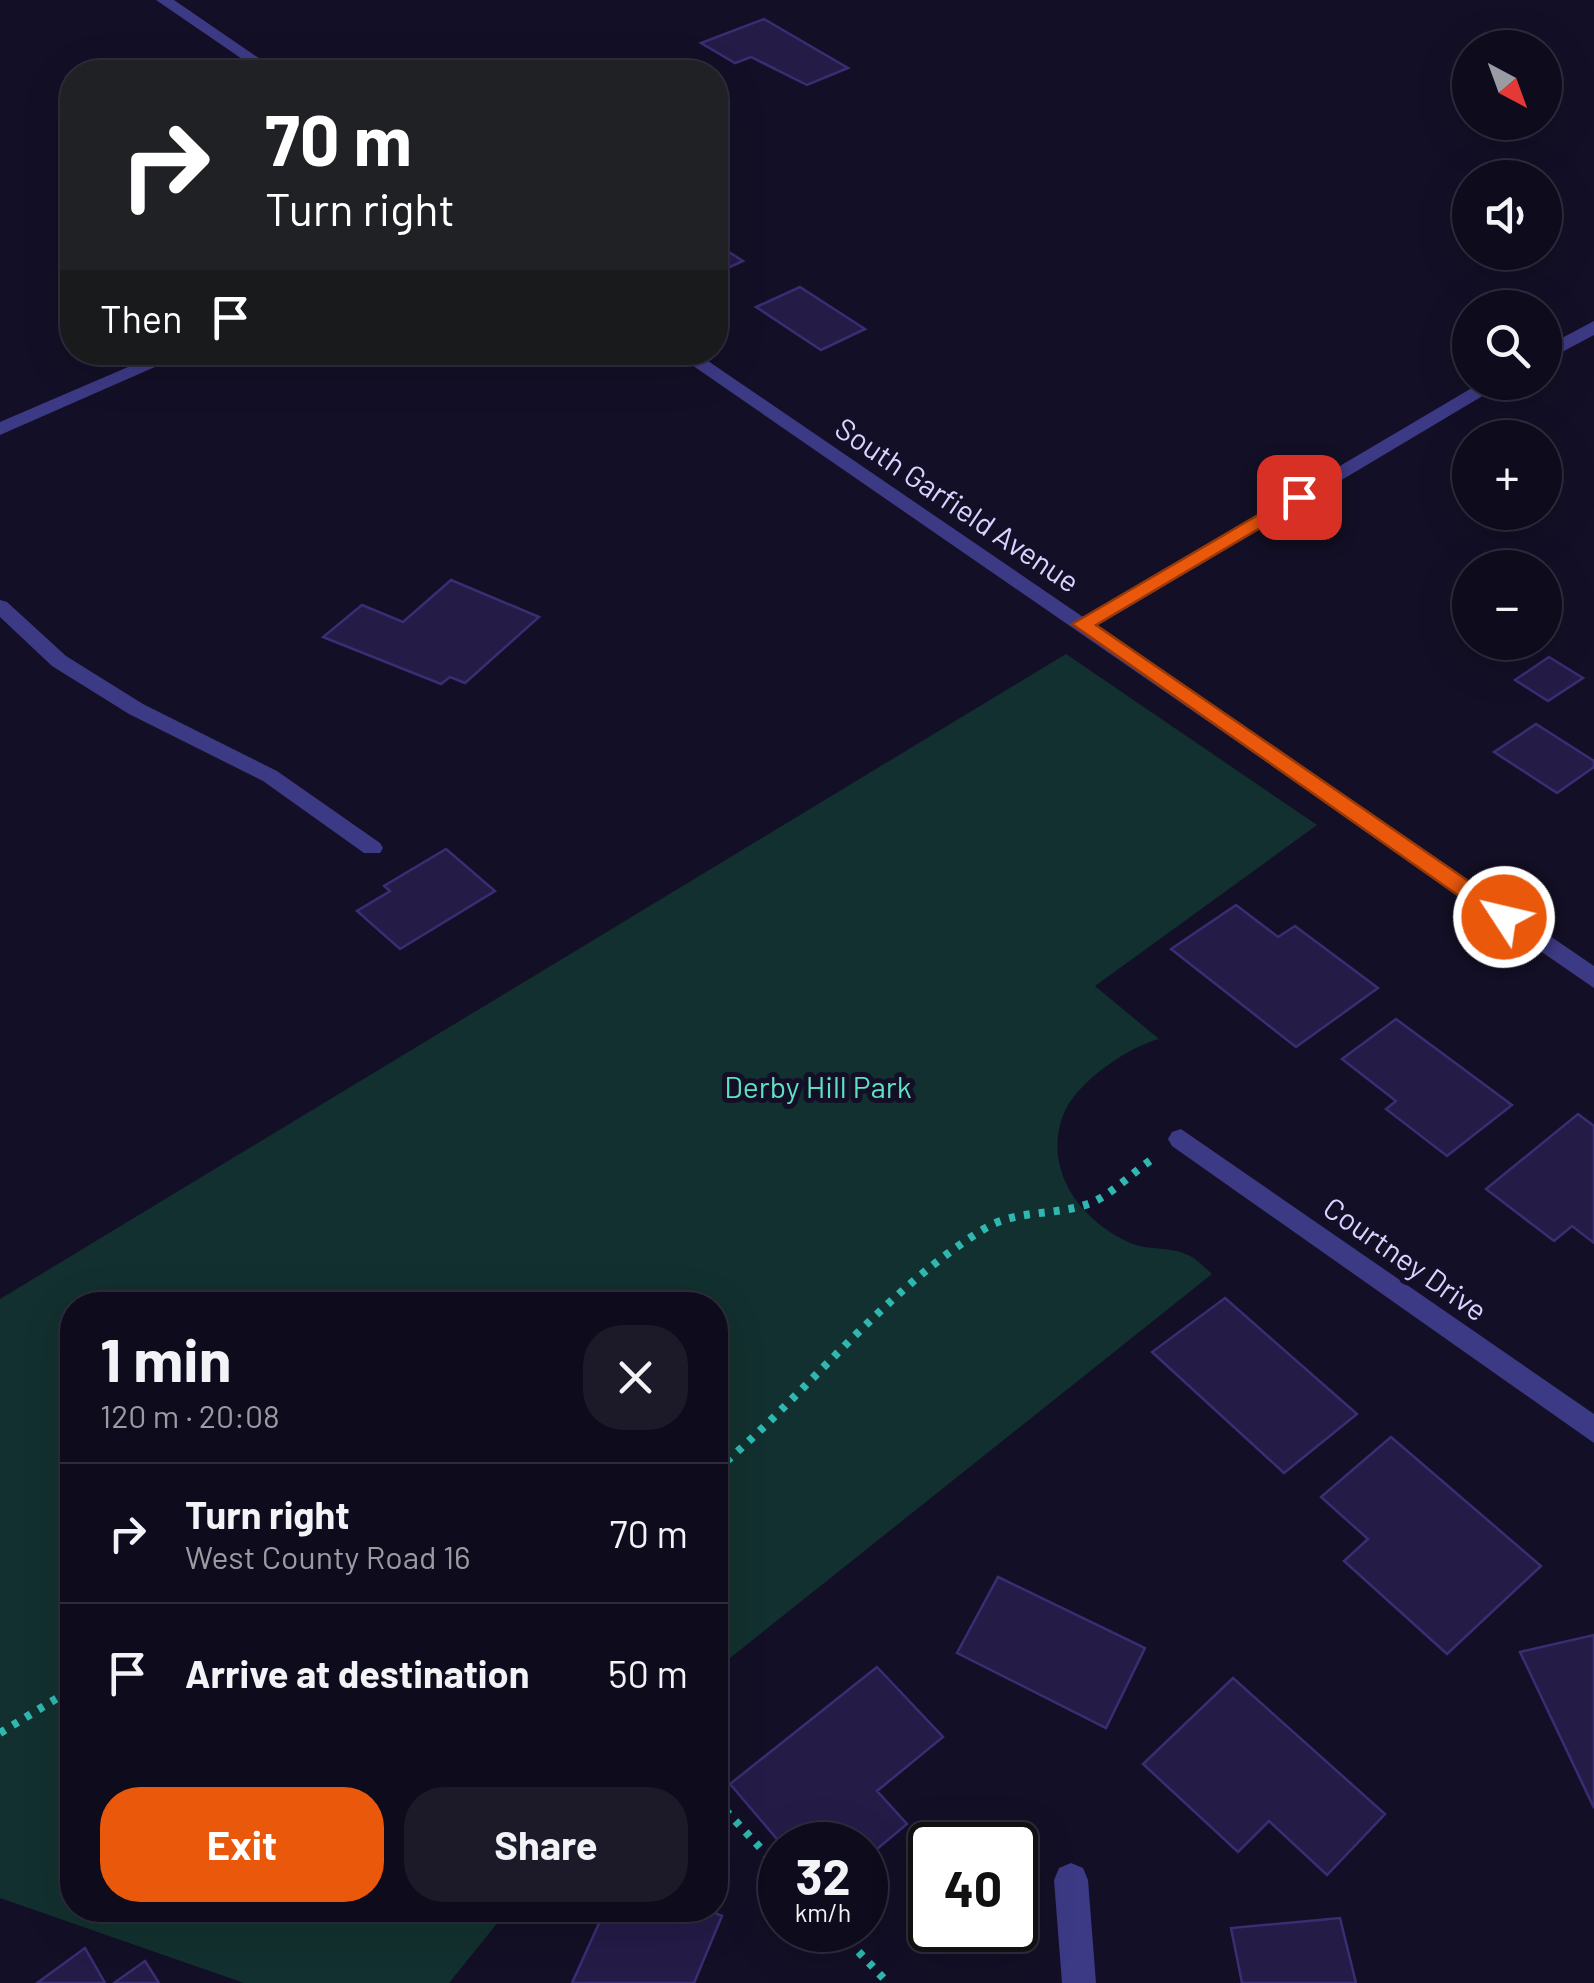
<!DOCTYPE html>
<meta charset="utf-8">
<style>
:root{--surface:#0e0b1c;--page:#1c1929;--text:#f1f3f6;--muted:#9b9ba3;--line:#2e2b3b;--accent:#ea580c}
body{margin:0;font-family:Barlow,sans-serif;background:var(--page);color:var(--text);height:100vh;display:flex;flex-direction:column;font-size:38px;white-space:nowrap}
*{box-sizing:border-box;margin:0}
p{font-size:32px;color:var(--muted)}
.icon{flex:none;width:55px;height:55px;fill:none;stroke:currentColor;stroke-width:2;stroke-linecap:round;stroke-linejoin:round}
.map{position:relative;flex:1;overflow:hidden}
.details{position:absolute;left:60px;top:1292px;width:668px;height:630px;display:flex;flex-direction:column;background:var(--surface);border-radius:40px;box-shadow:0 10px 40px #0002,0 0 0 2px var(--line)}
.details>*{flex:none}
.banner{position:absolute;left:60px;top:60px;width:668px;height:305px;border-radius:40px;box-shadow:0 10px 40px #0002,0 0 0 2px var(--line);background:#202124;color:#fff;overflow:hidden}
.needle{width:65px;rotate:139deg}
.tools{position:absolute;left:1452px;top:30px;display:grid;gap:20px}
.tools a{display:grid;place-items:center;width:110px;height:110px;border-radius:50%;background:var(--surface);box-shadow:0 10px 40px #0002,0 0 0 2px var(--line);font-size:50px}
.speed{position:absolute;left:758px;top:1822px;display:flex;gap:20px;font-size:50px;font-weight:700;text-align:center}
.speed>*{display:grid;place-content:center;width:130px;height:130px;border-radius:50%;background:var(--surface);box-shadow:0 10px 40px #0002,0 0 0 2px var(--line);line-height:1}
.speed small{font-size:25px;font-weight:400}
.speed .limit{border:5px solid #111;border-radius:15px;background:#fff;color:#111}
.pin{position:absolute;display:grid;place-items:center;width:85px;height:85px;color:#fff;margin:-42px;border-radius:20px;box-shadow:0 5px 15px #0006}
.me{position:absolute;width:110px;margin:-55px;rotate:305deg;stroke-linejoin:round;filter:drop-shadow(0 0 8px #0008)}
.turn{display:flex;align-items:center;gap:35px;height:210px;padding:0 40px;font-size:45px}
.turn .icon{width:130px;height:130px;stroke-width:2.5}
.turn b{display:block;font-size:70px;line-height:85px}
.then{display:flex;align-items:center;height:95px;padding:0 40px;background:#0003;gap:20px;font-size:38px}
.round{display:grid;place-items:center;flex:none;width:105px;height:105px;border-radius:40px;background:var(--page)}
.head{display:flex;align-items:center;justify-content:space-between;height:170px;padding:0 40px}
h1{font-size:60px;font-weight:700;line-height:75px}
.action{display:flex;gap:20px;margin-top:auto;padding:20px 40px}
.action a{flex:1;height:115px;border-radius:40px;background:var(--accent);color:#fff;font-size:40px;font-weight:700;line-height:115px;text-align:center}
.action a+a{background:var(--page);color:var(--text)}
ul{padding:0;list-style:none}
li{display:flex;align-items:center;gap:30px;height:140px;padding:0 40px;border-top:2px solid var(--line)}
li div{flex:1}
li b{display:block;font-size:38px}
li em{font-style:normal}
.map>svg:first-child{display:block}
.green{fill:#12302f}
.building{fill:#241b47;stroke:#3b2d73;stroke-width:2.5}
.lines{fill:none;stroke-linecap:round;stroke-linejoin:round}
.path{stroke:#2fb8b0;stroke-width:8;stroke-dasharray:6 9;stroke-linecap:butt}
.service{fill:#3d3a85;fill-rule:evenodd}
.minor{fill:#3d3a85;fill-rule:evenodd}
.tertiary{fill:#3d3a85;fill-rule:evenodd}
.route{fill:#ea580c;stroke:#983908;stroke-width:2.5}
.labels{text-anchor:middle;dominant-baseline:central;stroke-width:10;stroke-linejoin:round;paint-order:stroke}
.street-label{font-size:30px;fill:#d9d4ff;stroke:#130f26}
.park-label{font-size:30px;fill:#5fe0c0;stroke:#130f26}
</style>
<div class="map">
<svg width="1594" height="1983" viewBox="0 0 1594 1983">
<rect width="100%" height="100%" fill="#130f26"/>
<!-- green -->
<path class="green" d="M1066,654L1317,825L1095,986L1159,1039C1128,1047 1077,1082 1064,1113C1042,1167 1078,1219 1128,1242C1146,1251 1170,1246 1188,1255C1197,1259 1205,1268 1212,1274L715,1670V1305H72V1910H508L449,1983H244L0,1898V1299Z"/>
<!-- building -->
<path class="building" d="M764,19L848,68L807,85L751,57L735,63L701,43Z
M715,243L743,261L715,274Z
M800,287L865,329L821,350L756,307Z
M451,580L539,617L465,683L450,677L441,684L323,637L362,605L403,622Z
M1549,657L1583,678L1548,701L1515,680Z
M1536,724L1594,761V767L1557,793L1494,752Z
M446,849L495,891L400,949L357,911L390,891L384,886Z
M1236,905L1278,937L1295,926L1378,988L1296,1047L1171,949Z
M1396,1019L1512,1105L1447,1156L1386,1109L1396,1101L1342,1059Z
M1578,1114L1594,1126V1243L1572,1226L1554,1241L1486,1189Z
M1225,1298L1357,1414L1284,1473L1152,1352Z
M1391,1437L1541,1566L1447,1654L1344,1561L1368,1539L1321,1497Z
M998,1577L1145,1648L1106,1728L957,1653Z
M1594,1635V1808L1520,1652Z
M877,1667L943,1737L877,1791L907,1824L865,1859V1845H782L730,1784Z
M1233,1678L1385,1814L1327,1875L1269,1821L1238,1852L1143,1764Z
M605,1910H708L722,1916L694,1983H572Z
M1340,1918L1356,1983H1242L1231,1928Z
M85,1948L105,1983H37Z
M145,1961L159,1983H114Z"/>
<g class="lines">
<!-- path -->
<path class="path" d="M715,1471C805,1396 884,1290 984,1229C1016,1209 1055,1216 1088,1204C1109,1197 1132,1173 1151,1160
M0,1733L72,1689
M715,1799L780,1869
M838,1930L888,1983"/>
<!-- service -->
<path class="service" d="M0,600L7,602L66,656L143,704L277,771L380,843L383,848L380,853H364L263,781L129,714L52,666L0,617Z"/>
<!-- minor -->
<path class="minor" d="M1594,321V335L1545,361V347Z
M163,352H189L0,435V422Z
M1482,382H1506L1090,630L1082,632L1071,625Z
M1181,1129L1594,1414V1443L1172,1146L1168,1139L1172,1132Z
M1071,1863L1083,1868L1088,1880L1096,1983H1062L1054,1880L1059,1868Z"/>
<!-- tertiary -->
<path class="tertiary" d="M156,0H174L279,72H261Z
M673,352H695L1594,966V988Z"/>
</g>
<!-- route -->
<path class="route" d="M1299,491L1308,497L1306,501L1096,625L1512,911L1515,917L1512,922H1496L1072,624Z"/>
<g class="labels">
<!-- street labels -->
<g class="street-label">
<text transform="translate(958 504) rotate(34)">South Garfield Avenue</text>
<text transform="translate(1406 1258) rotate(35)">Courtney Drive</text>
</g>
<!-- park labels -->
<g class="park-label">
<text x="818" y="1086">Derby Hill Park</text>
</g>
</g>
</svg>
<div class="tools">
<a><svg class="needle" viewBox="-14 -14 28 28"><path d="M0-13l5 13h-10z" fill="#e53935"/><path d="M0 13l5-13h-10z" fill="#9b9ba3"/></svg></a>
<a><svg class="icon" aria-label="sound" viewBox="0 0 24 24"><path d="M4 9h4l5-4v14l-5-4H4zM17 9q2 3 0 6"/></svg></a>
<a><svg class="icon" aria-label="search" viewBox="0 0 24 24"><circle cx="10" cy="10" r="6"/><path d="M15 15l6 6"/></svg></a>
<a>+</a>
<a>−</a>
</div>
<div class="speed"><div>32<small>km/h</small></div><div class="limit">40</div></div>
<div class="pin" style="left:1299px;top:497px;background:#d93025"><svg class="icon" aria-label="arrive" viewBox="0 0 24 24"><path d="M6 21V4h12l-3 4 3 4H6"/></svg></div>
<svg class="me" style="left:1504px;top:917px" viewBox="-20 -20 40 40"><circle r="17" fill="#ea580c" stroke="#fff" stroke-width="3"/><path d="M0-11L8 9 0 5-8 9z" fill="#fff"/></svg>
<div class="banner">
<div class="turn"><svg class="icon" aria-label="right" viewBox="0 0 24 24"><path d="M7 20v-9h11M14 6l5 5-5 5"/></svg><div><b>70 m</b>Turn right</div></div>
<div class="then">Then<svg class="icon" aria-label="arrive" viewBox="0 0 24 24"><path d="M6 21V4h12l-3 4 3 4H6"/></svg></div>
</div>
<section class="details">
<div class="head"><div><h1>1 min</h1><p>120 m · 20:08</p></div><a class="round"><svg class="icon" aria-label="close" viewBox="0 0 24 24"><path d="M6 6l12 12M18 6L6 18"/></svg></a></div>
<ul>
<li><svg class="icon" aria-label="right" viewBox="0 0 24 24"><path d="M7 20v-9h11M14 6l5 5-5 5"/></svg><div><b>Turn right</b><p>West County Road 16</p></div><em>70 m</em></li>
<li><svg class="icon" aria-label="arrive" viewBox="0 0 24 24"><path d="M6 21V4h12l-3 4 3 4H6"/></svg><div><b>Arrive at destination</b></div><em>50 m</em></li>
</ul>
<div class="action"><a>Exit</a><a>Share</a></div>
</section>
</div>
